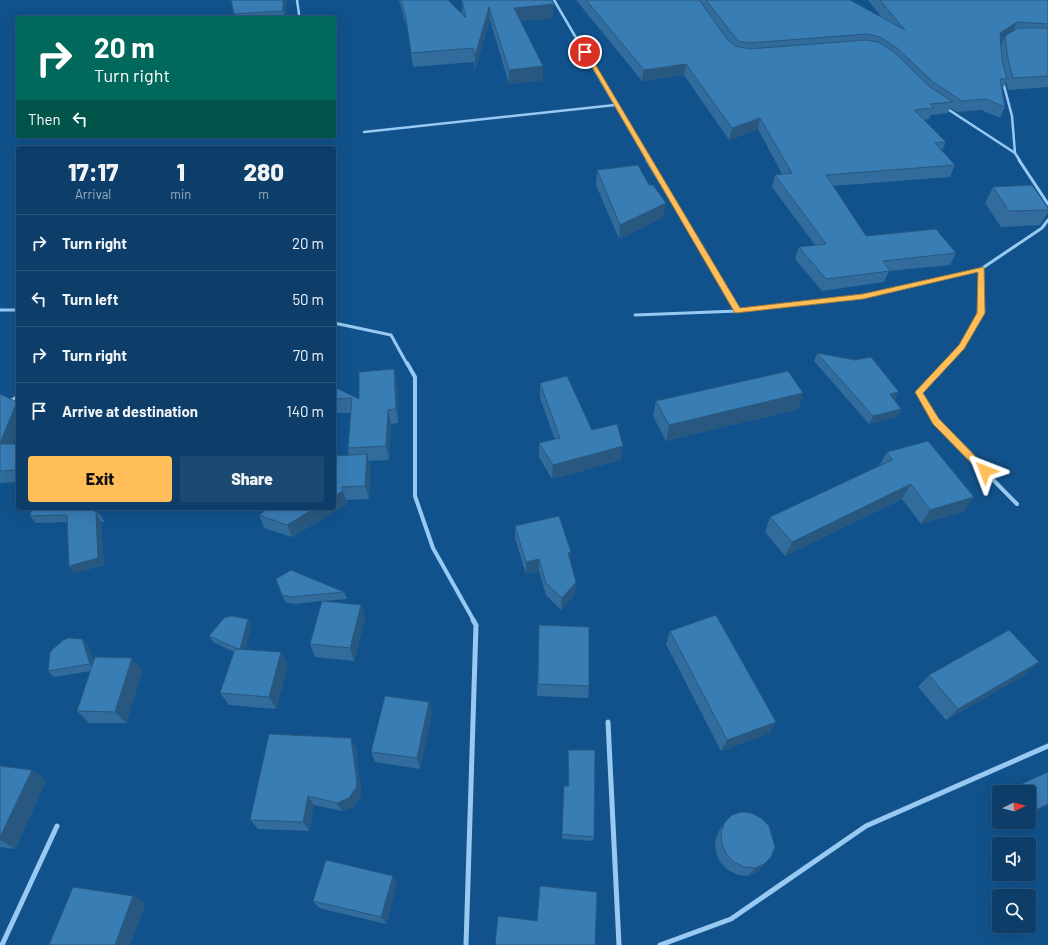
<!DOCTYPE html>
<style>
:root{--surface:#0d3e69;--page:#1b4971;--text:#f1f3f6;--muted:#9aaec0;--line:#2d577d;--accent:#ffbe58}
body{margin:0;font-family:Barlow,sans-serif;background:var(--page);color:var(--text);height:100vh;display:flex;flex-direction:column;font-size:15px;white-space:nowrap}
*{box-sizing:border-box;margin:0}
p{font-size:13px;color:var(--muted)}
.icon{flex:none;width:22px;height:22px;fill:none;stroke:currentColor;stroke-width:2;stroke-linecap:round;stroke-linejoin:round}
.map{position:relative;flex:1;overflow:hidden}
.details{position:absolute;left:16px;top:146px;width:320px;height:364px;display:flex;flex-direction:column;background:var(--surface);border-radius:4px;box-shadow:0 4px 16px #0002,0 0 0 1px var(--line)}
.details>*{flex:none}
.banner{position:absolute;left:16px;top:16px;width:320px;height:122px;border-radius:4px;box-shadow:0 4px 16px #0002,0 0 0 1px var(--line);background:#00695c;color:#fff;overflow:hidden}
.needle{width:26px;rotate:84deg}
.buttons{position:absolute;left:992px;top:785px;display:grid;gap:8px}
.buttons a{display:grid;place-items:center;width:44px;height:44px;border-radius:4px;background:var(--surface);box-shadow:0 4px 16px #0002,0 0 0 1px var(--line);font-size:20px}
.pin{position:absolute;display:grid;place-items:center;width:34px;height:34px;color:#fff;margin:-17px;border:2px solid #fff;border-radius:50%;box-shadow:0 1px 4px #0007}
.me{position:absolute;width:44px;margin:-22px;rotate:315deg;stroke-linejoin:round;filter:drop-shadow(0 0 3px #0008)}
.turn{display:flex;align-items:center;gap:14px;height:84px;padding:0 12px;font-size:18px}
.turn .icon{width:52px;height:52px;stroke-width:2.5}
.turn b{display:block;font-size:28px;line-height:34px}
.then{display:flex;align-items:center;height:38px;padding:0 12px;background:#0003;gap:8px;font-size:15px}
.eta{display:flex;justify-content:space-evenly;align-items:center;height:68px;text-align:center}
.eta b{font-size:24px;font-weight:800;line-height:28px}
.primary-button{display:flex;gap:8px;margin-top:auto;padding:8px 12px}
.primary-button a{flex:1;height:46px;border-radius:4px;background:var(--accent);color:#111;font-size:16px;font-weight:800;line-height:46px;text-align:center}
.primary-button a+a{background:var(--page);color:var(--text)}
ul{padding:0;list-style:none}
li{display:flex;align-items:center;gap:12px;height:56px;padding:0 12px;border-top:1px solid var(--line)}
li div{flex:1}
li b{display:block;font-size:15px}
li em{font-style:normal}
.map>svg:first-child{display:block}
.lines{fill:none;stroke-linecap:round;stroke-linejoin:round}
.street-far3{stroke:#98c9f2;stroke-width:2.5}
.street-far2{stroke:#98c9f2;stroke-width:3}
.street-far1{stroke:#98c9f2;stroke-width:4}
.street{stroke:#98c9f2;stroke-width:5}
.wall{fill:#316c9c;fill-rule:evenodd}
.shaded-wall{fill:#28587f}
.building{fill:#397db5;stroke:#28587f}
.route{fill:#ffbe58;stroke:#a67c39}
</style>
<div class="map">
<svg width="1048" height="945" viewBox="0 0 1048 945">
<rect width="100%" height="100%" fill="#11528c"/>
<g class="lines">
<!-- street-far3 -->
<path class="street-far3" d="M297,0L299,14
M554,0L648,161
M1003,82L1012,116L1015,153L1020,161
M946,108L1015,153
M364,132L615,105"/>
<!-- street-far2 -->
<path class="street-far2" d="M647,160L738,311L863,297L981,269L1042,228L1048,220
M1019,160L1048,204
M0,310H18
M635,315L738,311
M334,323L391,335L407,364
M946,364L962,347L981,313V269"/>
<!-- street-far1 -->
<path class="street-far1" d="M407,363L415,377V496L433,548L474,621
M947,363L919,392L936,422L1017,504
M0,407L18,397"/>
<!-- street -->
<path class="street" d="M608,722L619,945
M2,945L57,826
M466,945L476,625L473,620
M660,945L731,919L866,826L1048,746"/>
</g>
<!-- wall -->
<path class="wall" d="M231,0H286L285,18H235Z
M399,0H448L462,14V1L553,18L520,21L543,66V80L509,84L490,20L475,70L474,62L413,67L408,32Z
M576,0H850L882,18L868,0H1048V87L1008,90L1006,82L1002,90L1005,107L1000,118L981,110L957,112L950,108L948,113L931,115L929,119L924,120L946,142L942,151L955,165L950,177L833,186L866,236L956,253L950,265L889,271L884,282L822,291L795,259L799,247L815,245L772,187L775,175L782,174L758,129L729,140L684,75L642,81ZM1004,38L1001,45L1000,41Z
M597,170L663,217L619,239L596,185Z
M993,187L1048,208V212L1040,225L1001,227L985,203Z
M817,353L899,392L894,400L901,409L897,417L869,424L814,361Z
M394,369L397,383L398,423L391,424L389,460L369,461L370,467L369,499L346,500L347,504L292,537L264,528L259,515L334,508L349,455L348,448L351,413H334V387L359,399Z
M540,383L592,430L621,460L552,479L539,457V443L555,440L540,398Z
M803,393L798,409L666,441L653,416L656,401Z
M0,394L17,402H18V433L13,444H18V482L0,483Z
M887,452L964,511L921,524L902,499L785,556L765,532L770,517L879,466Z
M100,514L105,522H101L104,565L74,573L69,566L67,522L36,523L30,516Z
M515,526L570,563L575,594L561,610L546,595L539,571L526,574L515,538Z
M344,592L347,599L322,601L361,605L365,618L354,661L315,657L310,644L322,601L294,604L285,602L282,595Z
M248,619L251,626L245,649L288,665L276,709L229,705L220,693L234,652L213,642L209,636Z
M539,625L589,686L588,698L537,696Z
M670,631L776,722L769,733L721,751L666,644Z
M82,639L88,646L94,662L143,670L126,723H89L77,711L91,671L54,677L48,671Z
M1026,674L946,720L918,687L929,675Z
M429,702L432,713L420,769L375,762L371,752Z
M356,748L361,792V797L354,807L342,811L314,805L309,831L258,829L250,820Z
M568,750L594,837L593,841L562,839L564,786H568Z
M0,766L32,770L46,781L15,849L0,847Z
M1048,772V805L1029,814V792H1008L1015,787Z
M725,822L764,865L757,872L748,876L738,875L728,870L720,862L716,852L715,841L719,831Z
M397,884L386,924L319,908L313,901Z"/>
<!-- shaded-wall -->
<path class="shaded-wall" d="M283,0H286L285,18L283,11Z
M554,4L553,18L514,22V8Z
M489,7L490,20L475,70V56Z
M1017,22L1012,33L1005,36L1004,38L995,44L1000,33Z
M686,64L684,75L642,81L644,70Z
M543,66V80L509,84V70Z
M760,118L758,129L729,140L732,128Z
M666,203L663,217L619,239L620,225Z
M394,369L397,383L398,423L396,409Z
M899,392L895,400L886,402L890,394Z
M803,393L798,409L666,441L669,425Z
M17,402H18V433L8,456L0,445V443Z
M901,409L897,417L869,424L873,416Z
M388,410L391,424L389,460L386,446Z
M623,446L621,460L552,479L553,465Z
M367,454L370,467L369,499L365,486Z
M911,484L902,499L785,556L792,542Z
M343,491L347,504L292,537L287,525L315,508H334V496Z
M974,497L964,511L921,524L930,510Z
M96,514L101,522L104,565L74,573L69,566Z
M571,552L570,564L568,553Z
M539,559V571L526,574V562Z
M576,582L575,594L561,610L562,598Z
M361,605L365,618L354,661L350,648Z
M248,619L251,626L243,656L240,650Z
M82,639L88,646L96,670L90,664Z
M281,652L288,665L276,709L269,697Z
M132,658L143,670L126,723L115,712Z
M1039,662L1026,674L946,720L958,709Z
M429,702L432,713L420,769L417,758Z
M776,722L769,733L721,751L727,740Z
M351,738L356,748L361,792V797L354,807L342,811L337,803Z
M32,770L46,781L15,849L0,840V837Z
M308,796L314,805L309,831L303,822Z
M1048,804V805L1029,814L1033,811Z
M771,857L757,872L748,876L755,868Z
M393,876L397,884L386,924L381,917Z
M133,896L146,903L130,945H115Z"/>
<!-- building -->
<path class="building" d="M231,0H283V11L234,14Z
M401,0H448L466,18L462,1V0H552L554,4L514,8L543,66L509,70L489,7L475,56L473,48L411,53L406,18Z
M586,0H699L727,39L735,46L749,49L866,40L878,42L894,52L930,87L953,102L930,104L934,108L914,110L946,142L935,143L955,165L826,175L866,236L936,229L956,253L883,261L890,271L826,279L799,247L826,244L775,175L792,173L760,118L732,128L686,64L644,70Z
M706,0H850L905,30L880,0H1048V24L1017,22L1000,33L1002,60L1007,79H1000L1005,107L986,99L962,101L933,82L897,48L880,37L867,34L749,43L738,41Z
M1018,28H1048V76L1013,78L1008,59L1005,36Z
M638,165L649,185H653L666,203L620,225L597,170Z
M1032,185L1048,208V210L1009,211L993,187Z
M817,353L855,360L871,357L899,392L890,394L901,409L873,416Z
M394,369L396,409L388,410L386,446L348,448L352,398L334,399V387L359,399V372Z
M788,371L803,393L669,425L656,401Z
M567,376L592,430L617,424L623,446L553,465L539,443L560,438L540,383Z
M0,394L17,402L0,443Z
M928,441L974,497L930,510L911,484L792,542L770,517L892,460L887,452Z
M0,444H18V470L0,471Z
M367,454L365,486L342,487L343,491L334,496V456Z
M32,508H88L100,514H96L98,558L69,566L67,515L30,516Z
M269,508H315L287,525L259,515Z
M559,516L571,552L568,553L576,582L562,598L546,583L539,559L526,562L515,526Z
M291,570L344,592L291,597L282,595L276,579Z
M322,601L361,605L350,648L310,644Z
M716,615L776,722L727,740L670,631Z
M231,616L248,619L240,649H238L209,636L224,618Z
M539,625L589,627V686L538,684Z
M1009,630L1039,662L958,709L929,675Z
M69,638L82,639L90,664L48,671L50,652L63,640Z
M235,649L281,652L269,697L220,693Z
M95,657L132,658L115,712L77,711Z
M385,696L429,702L417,758L371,752Z
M269,734L351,738L357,782L356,788L349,798L337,803L308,796L303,822L250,820Z
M568,750H595L594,837L562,834L564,786H569Z
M0,766L32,770L0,837Z
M1048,772V804L1033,811L1029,806V792H1019L1015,787Z
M741,812L751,813L761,818L769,826L775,847L771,857L764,864L755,868L744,867L734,862L726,854L722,843L721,832L725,822L732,815Z
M326,860L393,876L381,917L313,901Z
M540,886L597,892L595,945H495L498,916L537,921Z
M73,887L133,896L115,945H49Z"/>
<!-- route -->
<path class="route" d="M583,51L588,52L740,308L863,294L984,267L985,313L964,349L923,393L939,419L988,469V474H982L933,424L915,392L959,345L977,313L978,272L863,299L735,313Z"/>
</svg>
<div class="buttons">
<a><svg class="needle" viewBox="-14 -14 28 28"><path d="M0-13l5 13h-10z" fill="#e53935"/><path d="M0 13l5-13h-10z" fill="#9aaec0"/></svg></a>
<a><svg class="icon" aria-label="sound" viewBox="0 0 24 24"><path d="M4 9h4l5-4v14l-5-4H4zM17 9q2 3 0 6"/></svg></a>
<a><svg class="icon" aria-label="search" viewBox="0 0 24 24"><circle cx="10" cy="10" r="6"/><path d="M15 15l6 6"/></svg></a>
</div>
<div class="pin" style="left:585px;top:52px;background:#d93025"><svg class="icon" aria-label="arrive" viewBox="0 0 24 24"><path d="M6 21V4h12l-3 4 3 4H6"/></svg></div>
<svg class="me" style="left:985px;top:471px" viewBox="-20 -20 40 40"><path d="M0-17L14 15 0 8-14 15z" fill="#ffbe58" stroke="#fff" stroke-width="4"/></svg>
<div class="banner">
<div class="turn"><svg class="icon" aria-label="right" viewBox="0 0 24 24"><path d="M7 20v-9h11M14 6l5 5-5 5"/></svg><div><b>20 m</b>Turn right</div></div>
<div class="then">Then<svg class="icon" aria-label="left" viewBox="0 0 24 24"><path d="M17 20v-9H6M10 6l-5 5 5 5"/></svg></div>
</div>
<section class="details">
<div class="eta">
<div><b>17:17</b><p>Arrival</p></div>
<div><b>1</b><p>min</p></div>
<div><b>280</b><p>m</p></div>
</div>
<ul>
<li><svg class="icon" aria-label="right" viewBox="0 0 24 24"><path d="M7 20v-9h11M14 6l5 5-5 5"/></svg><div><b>Turn right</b></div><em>20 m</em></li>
<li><svg class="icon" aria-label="left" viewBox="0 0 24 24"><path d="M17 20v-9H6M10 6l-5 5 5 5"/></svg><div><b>Turn left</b></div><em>50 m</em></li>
<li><svg class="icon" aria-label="right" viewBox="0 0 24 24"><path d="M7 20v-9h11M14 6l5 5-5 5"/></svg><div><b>Turn right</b></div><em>70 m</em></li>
<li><svg class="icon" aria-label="arrive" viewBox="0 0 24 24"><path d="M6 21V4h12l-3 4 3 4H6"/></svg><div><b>Arrive at destination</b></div><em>140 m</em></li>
</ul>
<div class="primary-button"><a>Exit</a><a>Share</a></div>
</section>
</div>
